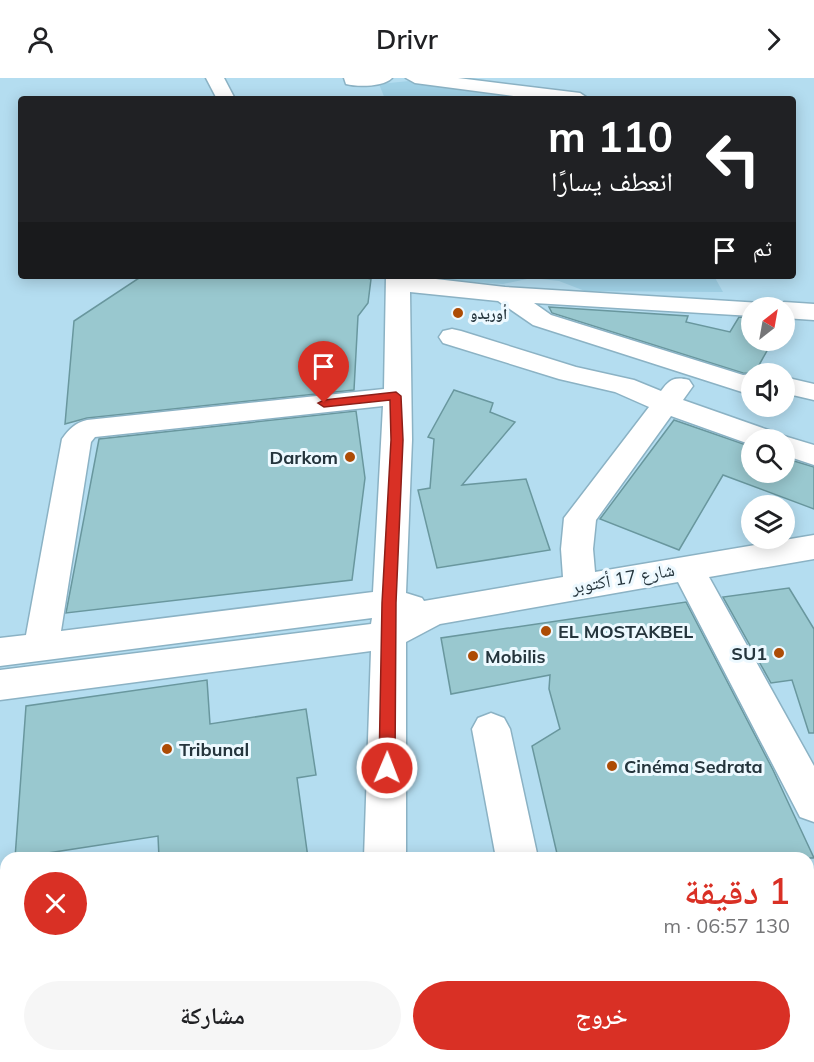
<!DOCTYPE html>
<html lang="ar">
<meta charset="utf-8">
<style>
:root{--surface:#fff;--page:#f6f6f6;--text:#202124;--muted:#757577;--accent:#d93025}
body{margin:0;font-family:Mulish,"Noto Naskh Arabic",sans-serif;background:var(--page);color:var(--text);direction:rtl;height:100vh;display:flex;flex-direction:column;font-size:22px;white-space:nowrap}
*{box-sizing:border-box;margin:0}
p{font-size:20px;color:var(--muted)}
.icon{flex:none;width:33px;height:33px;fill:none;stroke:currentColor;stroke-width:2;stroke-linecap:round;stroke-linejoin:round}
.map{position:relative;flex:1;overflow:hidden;direction:ltr}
.side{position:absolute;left:0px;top:774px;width:814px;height:210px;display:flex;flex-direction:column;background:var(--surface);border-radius:18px 18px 0 0;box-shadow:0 3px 15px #0003;direction:rtl}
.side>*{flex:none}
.top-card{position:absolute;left:18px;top:18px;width:778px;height:183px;border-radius:6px;box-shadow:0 3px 15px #0003;direction:rtl;background:#202124;color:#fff;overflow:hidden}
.needle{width:39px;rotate:31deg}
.controls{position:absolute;left:741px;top:219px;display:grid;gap:12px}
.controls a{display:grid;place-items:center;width:54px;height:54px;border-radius:50%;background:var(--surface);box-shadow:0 3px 15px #0003;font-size:30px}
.pin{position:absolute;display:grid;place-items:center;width:51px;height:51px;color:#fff;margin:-62px -26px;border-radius:50% 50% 50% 0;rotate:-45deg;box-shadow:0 0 6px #0007}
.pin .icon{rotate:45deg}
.me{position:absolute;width:66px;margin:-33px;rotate:1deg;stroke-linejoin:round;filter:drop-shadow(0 0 4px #0008)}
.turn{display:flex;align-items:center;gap:21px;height:126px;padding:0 24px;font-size:27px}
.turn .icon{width:78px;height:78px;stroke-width:2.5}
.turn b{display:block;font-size:42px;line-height:51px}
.then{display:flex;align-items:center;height:57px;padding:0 24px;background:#0003;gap:12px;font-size:22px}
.round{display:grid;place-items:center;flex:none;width:63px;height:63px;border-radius:32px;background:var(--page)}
.head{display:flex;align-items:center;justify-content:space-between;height:102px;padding:0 24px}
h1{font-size:36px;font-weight:600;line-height:45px;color:var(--accent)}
.primary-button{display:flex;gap:12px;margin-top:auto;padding:12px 24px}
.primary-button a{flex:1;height:69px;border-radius:36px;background:var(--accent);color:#fff;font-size:24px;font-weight:600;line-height:69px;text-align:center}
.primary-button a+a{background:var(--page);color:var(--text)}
header{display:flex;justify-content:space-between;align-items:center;height:78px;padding:0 24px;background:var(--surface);font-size:27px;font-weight:600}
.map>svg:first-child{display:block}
.built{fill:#a0d1e6}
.building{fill:#99c8cf;stroke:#69979e;stroke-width:1.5}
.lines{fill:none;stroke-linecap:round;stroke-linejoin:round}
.minor-casing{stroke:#8bb2c4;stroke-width:3}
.minor{fill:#fff;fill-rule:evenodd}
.route{fill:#d93025;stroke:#8d1f18;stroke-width:1.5}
.poi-dot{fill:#ad4c05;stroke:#edf9ff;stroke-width:2}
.labels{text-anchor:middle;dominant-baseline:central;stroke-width:6;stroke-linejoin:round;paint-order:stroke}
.far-poi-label{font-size:15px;font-weight:bold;fill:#25353d;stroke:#edf9ff;text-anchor:start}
.poi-label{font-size:18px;font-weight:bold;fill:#25353d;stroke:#edf9ff;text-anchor:start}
.street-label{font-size:18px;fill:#25353d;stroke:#edf9ff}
</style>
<header><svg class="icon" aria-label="forward" viewBox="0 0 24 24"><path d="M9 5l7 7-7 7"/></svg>Drivr<svg class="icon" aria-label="person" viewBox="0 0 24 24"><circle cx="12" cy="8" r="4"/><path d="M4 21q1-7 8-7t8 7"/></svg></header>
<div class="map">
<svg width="814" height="984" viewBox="0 0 814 984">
<rect width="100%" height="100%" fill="#b4ddf0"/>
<!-- built -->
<path class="built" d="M409,3L539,21H385L379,6Z
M430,198H714L723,214L585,213L559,203L532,200L503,206L431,201Z"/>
<!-- building -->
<path class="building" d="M142,198H360L371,201L368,225L358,238L354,312L87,340L65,346L74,243Z
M549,229L688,238L686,244L730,254L739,239L752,240V262H773L754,296L743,295L552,235Z
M454,312L493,325L490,334L515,344L462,407L526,401L550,472L437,490L418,412L430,410L434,361L428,359Z
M356,333L365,400L352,502L66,535L99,361Z
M674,342L752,369V394H784V380L814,389V431L723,397L679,472L600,441Z
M789,510L814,551V655H809L792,602L771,605L723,519Z
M686,524L773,692L814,780H558L532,668L560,651L549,611L550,597L451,616L441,560Z
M207,602L210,646L306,631L316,697L297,700L308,780H159L158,758L15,780L26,628Z"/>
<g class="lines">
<defs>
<path id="minor" d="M206,0H224L235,21H217Z
M344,0H392C384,9 357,9 346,6Z
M406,0H458L580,15L589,21H536L415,5Z
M386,198H410L505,209L761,225L764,230H752V238L534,225L551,237L743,297L752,296V312L742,314L533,247L498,223L410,214L412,362L406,515L422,520L424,523L563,499L561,471L564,440L649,329L615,314L559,301L443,265L439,259L443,253L452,251L461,253L576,289L634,302L661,313C669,302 674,298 689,302L693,308L683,322L777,355L779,359L784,358L814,367V387L784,377V362H752V367L671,338L596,442L593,471L595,494L814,457V481L709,499L814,688V744L800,739L678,504L440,546L406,564V780H364L371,573L0,622V592L371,546L372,540L0,588V560L26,557L62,361C69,351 75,345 87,342L384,311ZM383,328L373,514L61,553L91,364L95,359Z
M784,224L814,226V242L784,240V230H773Z
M784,299L814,306V322L784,315Z
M491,635L504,640L510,651L538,780H496L472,651L478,640Z
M814,927V973L808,974V928Z
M355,978H403V984H355Z
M537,978H585L587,984H539Z
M630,978H704L701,984H627Z"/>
</defs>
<!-- minor casing -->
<use href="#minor" class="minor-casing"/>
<!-- minor -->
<use href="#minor" class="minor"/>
</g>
<!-- route -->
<path class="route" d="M396,314L401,318L403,362L396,525L395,690L392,695H381L379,690L382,525L391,362L390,322L324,329L318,325L324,322Z"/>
<!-- markers -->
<g class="poi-dot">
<circle cx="458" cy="235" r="6"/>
<circle cx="350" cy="379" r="6"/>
<circle cx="546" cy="553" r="6"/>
<circle cx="779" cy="575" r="6"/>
<circle cx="473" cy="578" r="6"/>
<circle cx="167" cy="671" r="6"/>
<circle cx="612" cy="688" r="6"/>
</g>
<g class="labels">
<!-- far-poi labels -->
<g class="far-poi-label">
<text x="470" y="235">أوريدو</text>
</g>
<!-- poi labels -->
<g class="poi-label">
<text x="338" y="379" text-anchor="end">Darkom</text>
<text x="558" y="553">EL MOSTAKBEL</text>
<text x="767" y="575" text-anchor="end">SU1</text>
<text x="485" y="578">Mobilis</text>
<text x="179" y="671">Tribunal</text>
<text x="624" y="688">Cinéma Sedrata</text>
</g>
<!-- street labels -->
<g class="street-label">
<text transform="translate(623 500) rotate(-10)">شارع 17 أكتوبر</text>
</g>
</g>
</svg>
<div class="controls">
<a><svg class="needle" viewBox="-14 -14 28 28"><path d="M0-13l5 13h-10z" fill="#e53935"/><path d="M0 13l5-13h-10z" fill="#757577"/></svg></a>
<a><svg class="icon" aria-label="sound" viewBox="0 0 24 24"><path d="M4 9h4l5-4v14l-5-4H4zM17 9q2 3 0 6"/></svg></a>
<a><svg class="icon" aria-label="search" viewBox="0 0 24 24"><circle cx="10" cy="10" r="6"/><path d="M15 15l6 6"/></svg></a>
<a><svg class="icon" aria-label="layers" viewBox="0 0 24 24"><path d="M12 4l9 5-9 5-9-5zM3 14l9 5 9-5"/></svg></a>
</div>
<div class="pin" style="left:324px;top:325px;background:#d93025"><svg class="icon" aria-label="arrive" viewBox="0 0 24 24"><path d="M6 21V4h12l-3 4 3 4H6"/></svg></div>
<svg class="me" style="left:387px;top:690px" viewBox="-20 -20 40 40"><circle r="17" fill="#d93025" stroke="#fff" stroke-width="3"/><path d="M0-11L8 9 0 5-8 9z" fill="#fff"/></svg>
<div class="top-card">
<div class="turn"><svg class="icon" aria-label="left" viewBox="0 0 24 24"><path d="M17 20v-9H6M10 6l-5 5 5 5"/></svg><div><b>110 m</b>انعطف يسارًا</div></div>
<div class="then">ثم<svg class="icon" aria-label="arrive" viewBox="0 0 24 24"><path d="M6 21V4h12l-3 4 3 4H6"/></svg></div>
</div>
<section class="side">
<div class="head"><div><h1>1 دقيقة</h1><p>130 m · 06:57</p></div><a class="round" style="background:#d93025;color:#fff"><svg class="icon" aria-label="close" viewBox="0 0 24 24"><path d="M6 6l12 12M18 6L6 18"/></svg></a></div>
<div class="primary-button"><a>خروج</a><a>مشاركة</a></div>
</section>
</div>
